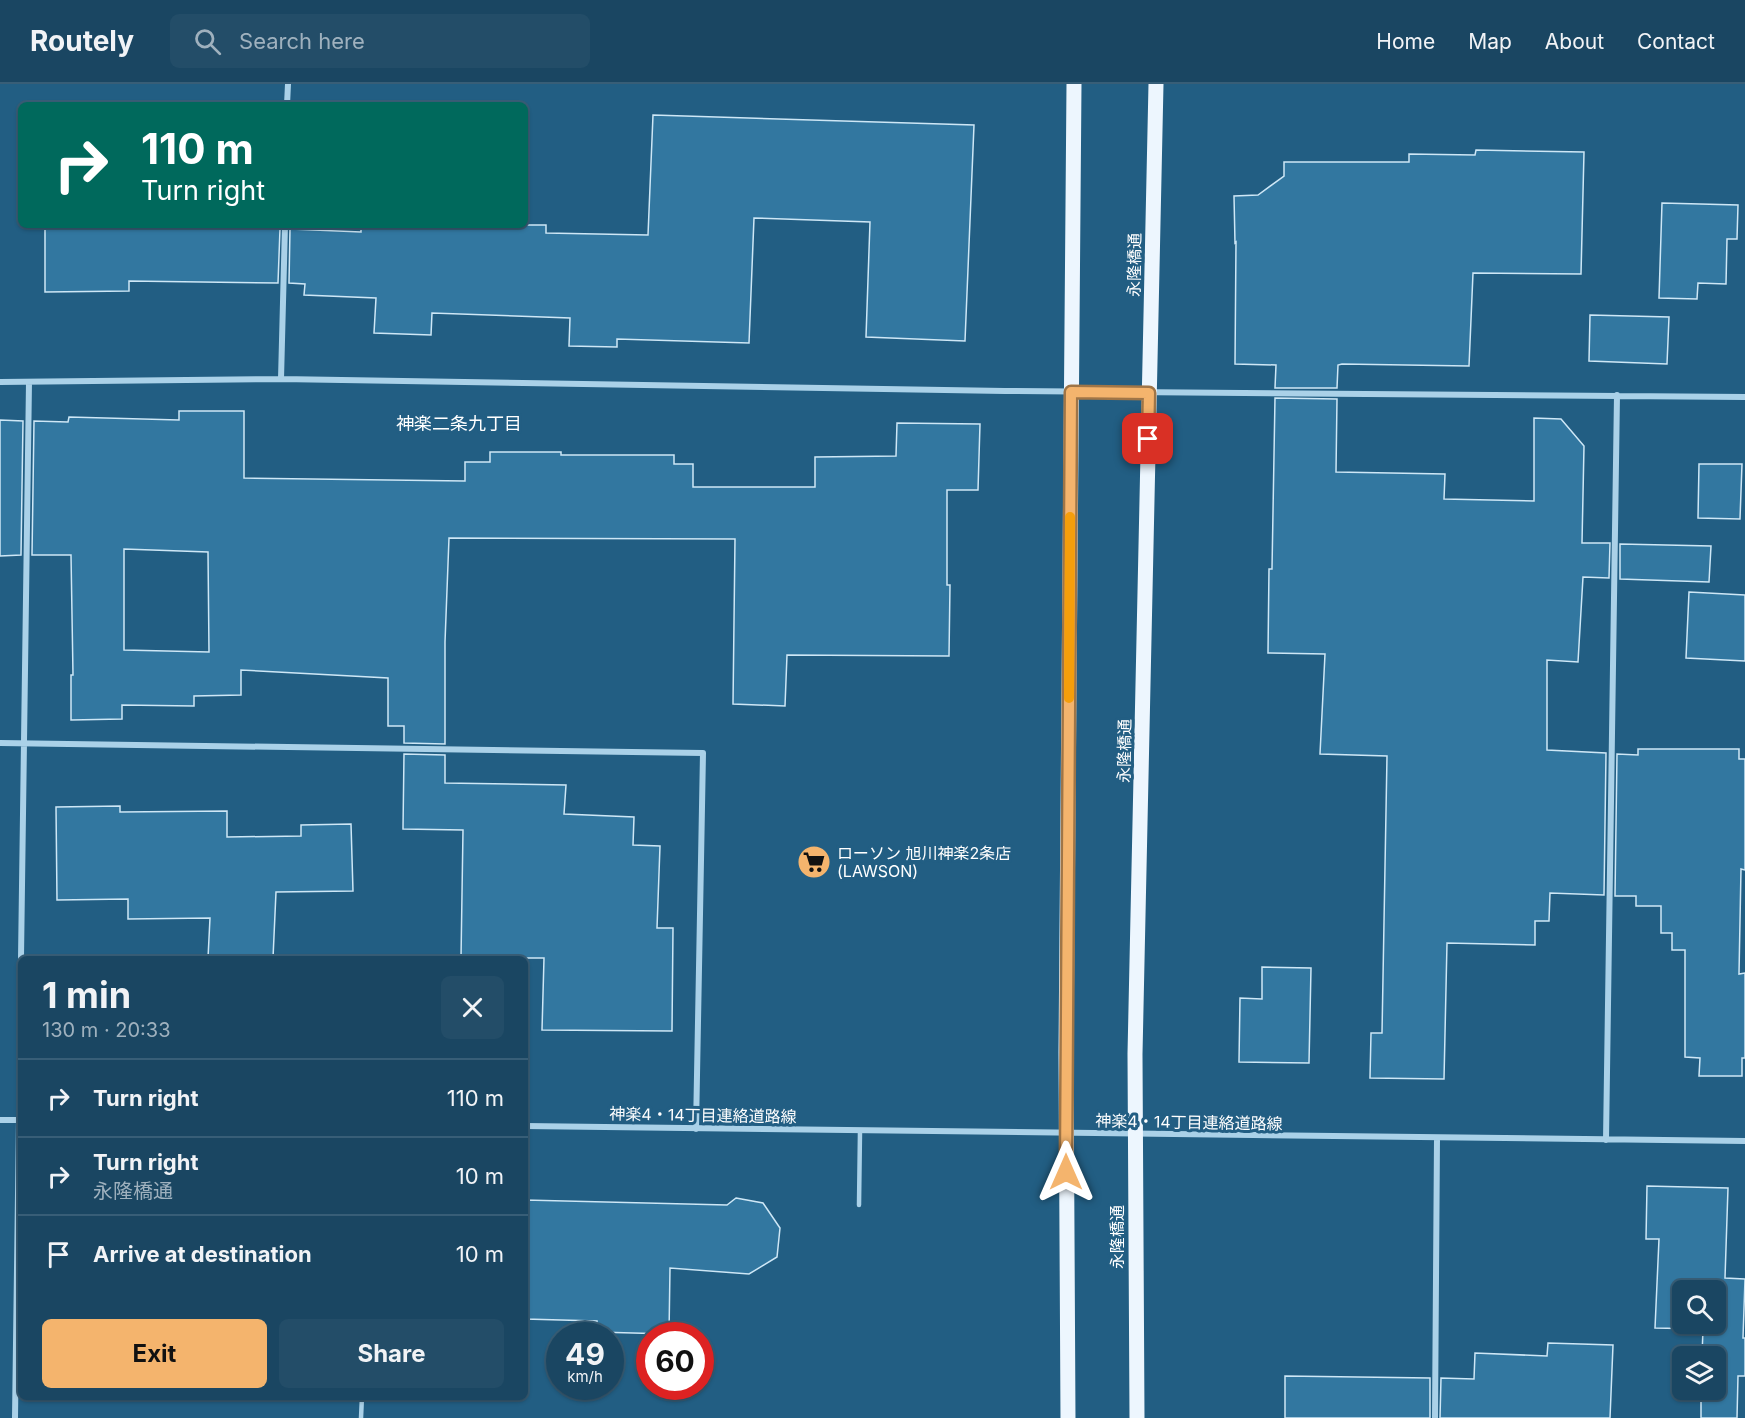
<!DOCTYPE html>
<meta charset="utf-8">
<style>
:root{--surface:#1a4662;--page:#234d68;--text:#f1f3f6;--muted:#9fb1be;--line:#385e77;--accent:#f4b46d}
body{margin:0;font-family:Inter,"Noto Sans JP",sans-serif;background:var(--page);color:var(--text);height:100vh;display:flex;flex-direction:column;font-size:22px;white-space:nowrap}
*{box-sizing:border-box;margin:0}
p{font-size:20px;color:var(--muted)}
.icon{flex:none;width:33px;height:33px;fill:none;stroke:currentColor;stroke-width:2;stroke-linecap:round;stroke-linejoin:round}
.map{position:relative;flex:1;overflow:hidden}
.drawer{position:absolute;left:18px;top:872px;width:510px;height:444px;display:flex;flex-direction:column;background:var(--surface);border-radius:9px;box-shadow:0 2px 4px #0004,0 0 0 2px var(--line)}
.drawer>*{flex:none}
.hud{position:absolute;left:18px;top:18px;width:510px;height:126px;border-radius:9px;box-shadow:0 2px 4px #0004,0 0 0 2px var(--line);background:#00695c;color:#fff;overflow:hidden}
.tools{position:absolute;left:1672px;top:1196px;display:grid;gap:12px}
.tools a{display:grid;place-items:center;width:54px;height:54px;border-radius:9px;background:var(--surface);box-shadow:0 2px 4px #0004,0 0 0 2px var(--line);font-size:30px}
.speed{position:absolute;left:546px;top:1238px;display:flex;gap:12px;font-size:30px;font-weight:700;text-align:center}
.speed>*{display:grid;place-content:center;width:78px;height:78px;border-radius:50%;background:var(--surface);box-shadow:0 2px 4px #0004,0 0 0 2px var(--line);line-height:1}
.speed small{font-size:15px;font-weight:400}
.speed .limit{border:9px solid #d22;background:#fff;color:#111}
.pin{position:absolute;display:grid;place-items:center;width:51px;height:51px;color:#fff;margin:-26px;border-radius:12px;box-shadow:0 3px 9px #0006}
.me{position:absolute;width:66px;margin:-33px;rotate:0deg;stroke-linejoin:round;filter:drop-shadow(0 0 4px #0008)}
.turn{display:flex;align-items:center;gap:21px;height:126px;padding:0 24px;font-size:27px}
.turn .icon{width:78px;height:78px;stroke-width:2.5}
.turn b{display:block;font-size:42px;line-height:51px}
.round{display:grid;place-items:center;flex:none;width:63px;height:63px;border-radius:9px;background:var(--page)}
.headline{display:flex;align-items:center;justify-content:space-between;height:102px;padding:0 24px}
h1{font-size:36px;font-weight:700;line-height:45px}
.primary-button{display:flex;gap:12px;margin-top:auto;padding:12px 24px}
.primary-button a{flex:1;height:69px;border-radius:9px;background:var(--accent);color:#111;font-size:24px;font-weight:700;line-height:69px;text-align:center}
.primary-button a+a{background:var(--page);color:var(--text)}
ul{padding:0;list-style:none}
li{display:flex;align-items:center;gap:18px;height:78px;padding:0 24px;border-top:2px solid var(--line)}
li div{flex:1}
li b{display:block;font-size:22px}
li em{font-style:normal}
header{display:flex;align-items:center;gap:36px;box-sizing:border-box;height:84px;padding:0 30px;background:var(--surface);border-bottom:2px solid var(--line)}
header strong{font-size:28px}
nav{display:flex;gap:33px;margin-inline-start:auto;font-size:21px}
.search{width:420px;height:54px;background:var(--page);display:flex;align-items:center;gap:15px;box-sizing:border-box;padding:0 21px;border-radius:9px;color:var(--muted);font-size:22px}
.map>svg:first-child{display:block}
.building{fill:#3277a0;stroke:#cee7f6;stroke-width:1.5;fill-rule:evenodd}
.lines{fill:none;stroke-linecap:round;stroke-linejoin:round}
.service{stroke:#aad1e8;stroke-width:4.5}
.minor{stroke:#aad1e8;stroke-width:6}
.primary{stroke:#edf6fe;stroke-width:15}
.route-casing{stroke:#9f7547;stroke-width:15}
.route{stroke:#f4b46d;stroke-width:10}
.slow{stroke:#f59e0b;stroke-width:10}
.labels{text-anchor:middle;dominant-baseline:central;stroke-width:6;stroke-linejoin:round;paint-order:stroke}
.street-label{font-size:16px;fill:#fff;stroke:#225e83}
.poi-label{font-size:16px;fill:#fff;stroke:#225e83;text-anchor:start}
.neighbourhood-label{font-size:18px;fill:#fff;stroke:#225e83}
</style>
<header>
<strong>Routely</strong>
<div class="search"><svg class="icon" aria-label="search" viewBox="0 0 24 24"><circle cx="10" cy="10" r="6"/><path d="M15 15l6 6"/></svg>Search here</div>
<nav><a>Home</a><a>Map</a><a>About</a><a>Contact</a></nav>
</header>
<div class="map">
<svg width="1745" height="1334" viewBox="0 0 1745 1334">
<rect width="100%" height="100%" fill="#225e83"/>
<!-- building -->
<path class="building" d="M653,31L974,41L965,257L866,253L870,138L754,134L749,259L617,255V263L569,262L570,234L432,229L431,251L374,249L376,214L304,211L305,200L289,199L290,145L361,148V141H546V149L648,151Z
M1476,66L1584,68L1581,190L1473,189L1469,282L1342,280L1338,281L1337,304H1275L1276,281L1235,280L1236,158L1235,159L1234,112L1258,111L1284,92V78H1409V70L1475,71Z
M1662,119L1738,121L1737,155H1727L1726,200L1698,199L1697,215L1659,214Z
M45,141H256V144L280,145L278,199L129,197V207L45,208Z
M1590,231L1669,233L1667,280L1589,277Z
M1275,314L1337,315L1336,388L1445,390L1444,415L1534,417V334L1561,335L1584,362L1582,459H1610L1609,494L1583,493L1578,578L1547,576V666L1606,669L1604,811L1550,809L1549,837H1535V861L1447,859L1444,995L1370,994L1371,949H1382L1387,672L1320,670L1325,570L1268,569L1269,485H1272Z
M179,327H244V394L465,397V378H490V368H561V371H674V380H693V403H815V373L896,372L897,339L980,340L978,406H947V501H950L949,572L787,571L785,622L733,620L735,455L449,454L445,558V660L404,659V642H388V594L241,586V611L194,612V622L122,621V635L71,636V591H73L71,471H32L34,337L68,338L69,333L179,336ZM124,465L208,468L209,568L124,566Z
M0,336L23,337L21,471L0,472Z
M1699,380H1742L1740,435L1698,434Z
M1620,460L1711,462L1709,498L1620,495Z
M1689,508L1745,511V577L1686,574Z
M1638,665H1739V675H1745V786L1741,785L1739,890L1745,889V974H1742V992H1699L1700,974L1685,973V866H1672V849H1661V822H1636V812H1615L1617,670L1638,671Z
M404,670L445,671V699L566,701L564,730L634,733L633,761L660,762L657,844H673L672,947L542,946L544,874H461L463,746L403,745Z
M120,722V728L227,727V753L301,752V741L351,740L353,807L276,808L273,874H208L210,834L128,835V815L57,816L56,723Z
M1262,883L1311,884L1309,979L1239,978L1240,914L1262,915Z
M1647,1102L1728,1104L1725,1194L1745,1195L1743,1254H1745V1292H1738L1737,1334H1701V1305H1716V1272H1702L1703,1245L1655,1244L1659,1155H1646ZM1683,1206H1716V1239H1683Z
M736,1114L763,1119L780,1144L777,1173L749,1190L670,1184L669,1250L597,1248V1237L525,1235V1116L727,1121Z
M1548,1259L1613,1261L1610,1334H1440L1441,1294L1474,1295L1475,1269L1547,1272Z
M1285,1292L1430,1294V1334H1285Z"/>
<g class="lines">
<!-- service -->
<path class="service" d="M859,1121L860,1047
M361,1334L362,1312"/>
<!-- minor -->
<path class="minor" d="M287,21L288,0
M281,295L285,141
M0,298L281,295L1005,307L1745,313
M0,659L703,669L696,1045
M21,874L29,298
M0,1036H20
M525,1042L1745,1057
M1606,1056L1617,311
M15,1334L21,885
M1435,1334L1437,1054"/>
<!-- primary -->
<path class="primary" d="M1068,1334L1066,968L1074,0
M1137,1334L1135,970L1156,0"/>
</g>
<g class="lines">
<defs>
<path id="route" d="M1066,1088L1071,308L1149,309L1148,355"/>
</defs>
<!-- route casing -->
<use href="#route" class="route-casing"/>
<!-- route -->
<use href="#route" class="route"/>
<!-- slow -->
<path class="slow" d="M1069,614L1070,433"/>
</g>
<!-- icons -->
<defs>
<symbol id="supermarket-disc" viewBox="-11 -11 22 22"><circle r="9.5" fill="#f4b46d" stroke="#225e83"/><path d="M-6-5.5h2.5l.6 2H6L4.5 2H-2.5L-4.4-4H-6ZM-1.5 3.2a1.3 1.3 0 1 0 .1 0ZM3 3.2a1.3 1.3 0 1 0 .1 0Z" fill="#111"/></symbol>
</defs>
<g fill-rule="evenodd">
<use href="#supermarket-disc" x="795" y="759" width="38" height="38"/>
</g>
<g class="labels">
<!-- street labels -->
<g class="street-label">
<text transform="translate(1134 181) rotate(-89)">永隆橋通</text>
<text transform="translate(1124 667) rotate(-89)">永隆橋通</text>
<text transform="translate(703 1031) rotate(1)">神楽4・14丁目連絡道路線</text>
<text transform="translate(1189 1038) rotate(1)">神楽4・14丁目連絡道路線</text>
<text transform="translate(1117 1153) rotate(-90)">永隆橋通</text>
</g>
<!-- poi labels -->
<g class="poi-label">
<text x="837" y="769">ローソン 旭川神楽2条店<tspan x="837" dy="18">(LAWSON)</tspan></text>
</g>
<!-- neighbourhood labels -->
<g class="neighbourhood-label">
<text x="459" y="339">神楽二条九丁目</text>
</g>
</g>
</svg>
<div class="tools">
<a><svg class="icon" aria-label="search" viewBox="0 0 24 24"><circle cx="10" cy="10" r="6"/><path d="M15 15l6 6"/></svg></a>
<a><svg class="icon" aria-label="layers" viewBox="0 0 24 24"><path d="M12 4l9 5-9 5-9-5zM3 14l9 5 9-5"/></svg></a>
</div>
<div class="speed"><div>49<small>km/h</small></div><div class="limit">60</div></div>
<div class="pin" style="left:1148px;top:355px;background:#d93025"><svg class="icon" aria-label="arrive" viewBox="0 0 24 24"><path d="M6 21V4h12l-3 4 3 4H6"/></svg></div>
<svg class="me" style="left:1066px;top:1088px" viewBox="-20 -20 40 40"><path d="M0-17L14 15 0 8-14 15z" fill="#f4b46d" stroke="#fff" stroke-width="4"/></svg>
<div class="hud">
<div class="turn"><svg class="icon" aria-label="right" viewBox="0 0 24 24"><path d="M7 20v-9h11M14 6l5 5-5 5"/></svg><div><b>110 m</b>Turn right</div></div>
</div>
<section class="drawer">
<div class="headline"><div><h1>1 min</h1><p>130 m · 20:33</p></div><a class="round"><svg class="icon" aria-label="close" viewBox="0 0 24 24"><path d="M6 6l12 12M18 6L6 18"/></svg></a></div>
<ul>
<li><svg class="icon" aria-label="right" viewBox="0 0 24 24"><path d="M7 20v-9h11M14 6l5 5-5 5"/></svg><div><b>Turn right</b></div><em>110 m</em></li>
<li><svg class="icon" aria-label="right" viewBox="0 0 24 24"><path d="M7 20v-9h11M14 6l5 5-5 5"/></svg><div><b>Turn right</b><p>永隆橋通</p></div><em>10 m</em></li>
<li><svg class="icon" aria-label="arrive" viewBox="0 0 24 24"><path d="M6 21V4h12l-3 4 3 4H6"/></svg><div><b>Arrive at destination</b></div><em>10 m</em></li>
</ul>
<div class="primary-button"><a>Exit</a><a>Share</a></div>
</section>
</div>
